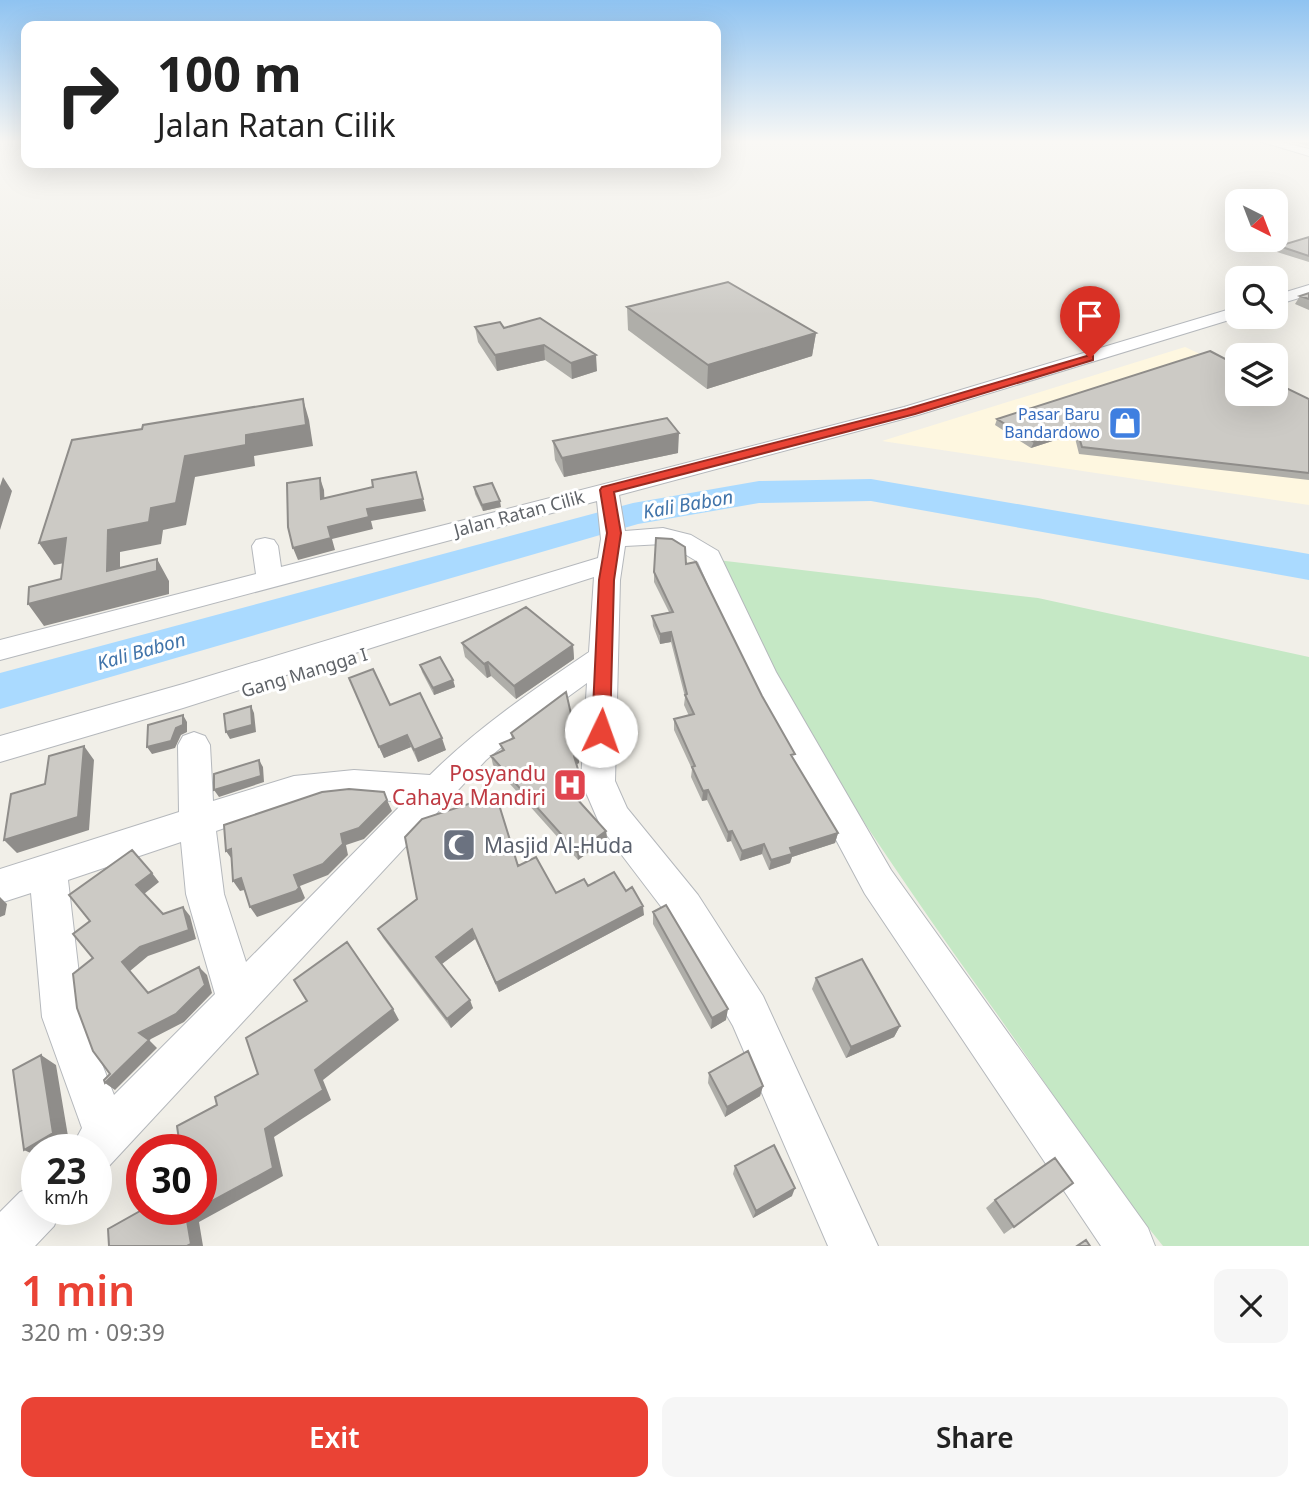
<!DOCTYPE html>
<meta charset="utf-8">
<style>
:root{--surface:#fff;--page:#f6f6f6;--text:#222;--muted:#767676;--accent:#ea4335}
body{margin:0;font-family:"Noto Sans",sans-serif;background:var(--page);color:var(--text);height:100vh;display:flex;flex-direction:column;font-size:26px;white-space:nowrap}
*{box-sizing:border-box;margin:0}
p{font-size:23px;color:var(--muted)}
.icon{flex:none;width:38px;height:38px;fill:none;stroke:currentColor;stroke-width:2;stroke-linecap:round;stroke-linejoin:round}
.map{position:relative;height:1246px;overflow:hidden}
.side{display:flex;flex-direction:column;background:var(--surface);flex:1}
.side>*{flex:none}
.top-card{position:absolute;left:21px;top:21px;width:700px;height:147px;border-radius:14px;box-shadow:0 7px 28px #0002;background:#fff;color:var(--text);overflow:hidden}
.needle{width:46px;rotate:138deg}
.controls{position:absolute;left:1225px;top:189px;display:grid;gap:14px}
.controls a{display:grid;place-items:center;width:63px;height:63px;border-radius:14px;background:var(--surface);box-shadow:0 7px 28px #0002;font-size:35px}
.speed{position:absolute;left:21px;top:1134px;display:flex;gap:14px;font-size:35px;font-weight:700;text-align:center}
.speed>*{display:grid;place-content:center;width:91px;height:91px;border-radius:50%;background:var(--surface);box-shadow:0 7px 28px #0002;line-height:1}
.speed small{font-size:18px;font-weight:400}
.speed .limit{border:10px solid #d22;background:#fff;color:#111}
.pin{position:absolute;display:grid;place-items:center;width:60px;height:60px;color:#fff;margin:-72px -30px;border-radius:50% 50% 50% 0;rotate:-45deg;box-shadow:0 0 7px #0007}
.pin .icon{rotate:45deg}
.me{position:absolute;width:77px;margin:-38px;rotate:3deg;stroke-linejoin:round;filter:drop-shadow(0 0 5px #0008)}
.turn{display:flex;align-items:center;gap:24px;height:147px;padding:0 21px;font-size:32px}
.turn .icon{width:91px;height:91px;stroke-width:2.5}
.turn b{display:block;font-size:49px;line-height:60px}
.round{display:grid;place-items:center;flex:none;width:74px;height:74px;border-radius:14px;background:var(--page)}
.summary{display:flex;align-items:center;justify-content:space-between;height:119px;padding:0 21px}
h1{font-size:42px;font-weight:600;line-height:52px;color:var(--accent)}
.action{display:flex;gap:14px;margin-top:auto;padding:14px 21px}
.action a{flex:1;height:80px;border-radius:14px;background:var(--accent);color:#fff;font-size:28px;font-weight:600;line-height:80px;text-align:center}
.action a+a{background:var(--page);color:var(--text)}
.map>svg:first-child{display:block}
.commercial{fill:#fef7e0}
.green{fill:#c5e8c5}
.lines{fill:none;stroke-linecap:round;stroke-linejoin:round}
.river{fill:#aadaff;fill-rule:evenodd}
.minor-casing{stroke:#b5b8bc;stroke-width:2}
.minor{fill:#fff;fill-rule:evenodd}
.wall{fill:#afaea9}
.shaded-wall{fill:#8f8d8a}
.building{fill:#cccac5;stroke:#8f8d8a;stroke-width:2}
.route{fill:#ea4335;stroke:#982c22;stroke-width:2}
.labels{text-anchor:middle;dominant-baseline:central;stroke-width:6;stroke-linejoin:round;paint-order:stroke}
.far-shop-label{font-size:16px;fill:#366cbe;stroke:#fff;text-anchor:end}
.street-label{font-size:18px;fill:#5f6368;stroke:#fff}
.water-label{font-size:19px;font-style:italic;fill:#4174aa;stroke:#fff}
.near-health-label{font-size:21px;fill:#be3a42;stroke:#fff;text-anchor:end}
.near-worship-label{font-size:21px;fill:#5b616d;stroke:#fff;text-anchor:start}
</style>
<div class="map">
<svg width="1309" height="1246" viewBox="0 0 1309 1246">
<rect width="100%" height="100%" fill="#f1efe8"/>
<!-- commercial -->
<path class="commercial" d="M1185,347L1237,371V394H1276L1309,405V505L882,441Z"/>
<!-- green -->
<path class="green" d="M717,560L1038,598L1309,657V1246H1163C1103,1173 1052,1091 997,1014C894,869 790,723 717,560Z"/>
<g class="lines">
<!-- river -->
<path class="river" d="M871,479L1309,554V580L871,501L759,503L638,524L0,709V673L633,503L759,481Z"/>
<defs>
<path id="minor" d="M1259,141H1277L1309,149V156Z
M1309,285V295L1276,305V295Z
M1237,307V317H1239L918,415L619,495L625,531L663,528L691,535L718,551L776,672L891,870L1148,1228L1155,1246H1101L865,894L747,673L698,562L673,547L663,544L625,546L620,580L615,781L627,808L698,895L763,996L878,1246H828L733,1026L672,921L602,829L597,818L581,781L587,683L521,731L486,760L109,1166L96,1172V1150H70L82,1128L42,1017L31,893L0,903V869L179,812L178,745L183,736L194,732L205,736L210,745L213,801L294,776L354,770L430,775C478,727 533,690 589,652L594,577L183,708L0,762V736L183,684L598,558L601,539L597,501L0,660V640L256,574L252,546L256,540L265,538L274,540L278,546L281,567L904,407ZM354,798L404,802L246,962L224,894L216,831L294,804ZM181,842L186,894L215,994L114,1095L84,1017L68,880Z
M37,1185V1209H61L54,1226L35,1246H0V1212L20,1192Z"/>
</defs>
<!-- minor casing -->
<use href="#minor" class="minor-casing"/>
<!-- minor -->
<use href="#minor" class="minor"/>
</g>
<!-- wall -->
<path class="wall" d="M1287,141H1309V146Z
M1309,237V262L1277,252L1279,246Z
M1309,293V310L1295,304L1300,296Z
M627,307L816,333L812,356L707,389L628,330Z
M540,318L597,371L572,379L545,360L497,371L478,342L475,327L504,328Z
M1309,399V480L1079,454L1074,434L1031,448L995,425L997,419Z
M553,441L678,453L564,477L555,460Z
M474,487L501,507L483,511L475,494Z
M686,564L794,760L838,833L835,843L792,857L790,863L769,870L762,854L740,861L731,841L727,842L707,800L702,801L691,777L692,769L674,730V719L689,716L684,705L685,697L671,642L660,644L653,626L652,616L669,612L654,582V572Z
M462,643L573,645L574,659L516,699L491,676L487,678L465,657Z
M420,665L453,680L455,687L434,695L422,672Z
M349,678L390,705L446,750L418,762L411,747L384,758Z
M511,733L579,749V763L576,765L582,783L583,792L574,796L606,831L607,839L578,860L493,765L491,756L502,751L500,744L512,739Z
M518,866L556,893L588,886L626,891L644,915L499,992L475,939L442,964L473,1008L451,1028L383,938L378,929Z
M653,912L726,1020L711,1029L653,924Z
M816,978L900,1026L894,1037L846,1058L812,989Z
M709,1073L763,1086L760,1096L725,1117L708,1083Z
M735,1166L792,1196L753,1218L733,1174Z
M1073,1183L1004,1234L986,1208L995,1200Z"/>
<!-- shaded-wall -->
<path class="shaded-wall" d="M816,333L812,356L707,389L708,365Z
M544,345L545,360L497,371L495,355Z
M596,355L597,371L572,379L571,363Z
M303,399L309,420L313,446L254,456L255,466L195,477L186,525L163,530L161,544L120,552V581L157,559L169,581V594L44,626L28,604L107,571L108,530L151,508L185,456L246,435Z
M1076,427L1074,434L1031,448L1034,442Z
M679,433L678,453L564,477L562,458Z
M3,477L12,491L0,530V486Z
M320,478L324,490L325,511L321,499Z
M423,499L426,511L371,521L373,529L332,539L335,550L298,560L293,548L328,527L367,509Z
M500,501L501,507L483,511L482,505Z
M66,538L80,560L54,565L39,543Z
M671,632V642L660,644V634Z
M573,645L574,659L516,699L514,686Z
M488,662L491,676L487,678L484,664Z
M453,680L455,687L434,695L433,688Z
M251,706L254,713L256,732L230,739L226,732Z
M183,715L187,722V732L181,735L175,748L152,754L147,747Z
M407,735L411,747L384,758L379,747Z
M442,738L446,750L418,762L414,750Z
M84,746L94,760L89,830L17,853L4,840Z
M579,749V763L575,765L574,756Z
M259,760L263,767L264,782L219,797L214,790Z
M582,783L583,792L569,798L568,789Z
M708,790L707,800L702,801L703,791Z
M387,800L392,811L364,839L346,845L348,855L328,875L300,886L305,898L302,901L257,917L250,907L294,875L341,834Z
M606,831L607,839L578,860L577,852Z
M732,831L731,841L727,842L728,832Z
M838,833L835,843L792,857L790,863L769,870L771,860L790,848Z
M764,844L762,854L740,861L742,851Z
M231,849L234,862L226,851Z
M152,873L159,882L144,894L136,885Z
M241,878L248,889L240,891L233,881Z
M0,897L7,904L5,915L0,917Z
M643,906L644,915L499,992L496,983Z
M183,907L190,916L196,939L148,956L130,971L157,1001L122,962Z
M472,929L475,939L439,966L436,957Z
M199,967L207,975L212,993L184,1022L149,1040L157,1048L115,1090L105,1083L139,1033Z
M470,1000L473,1008L451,1028L447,1019Z
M393,1009L399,1020L323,1080L331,1100L274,1137L283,1176L199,1222L203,1246H187L186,1215L196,1209H201V1207L265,1129L315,1070Z
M728,1009L726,1020L711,1029L712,1018Z
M900,1026L894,1037L846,1058L851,1047Z
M41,1055L56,1065L69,1142L55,1150H37V1156L24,1150Z
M763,1086L760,1096L725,1117L727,1107Z
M795,1188L792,1196L753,1218L756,1211Z"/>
<!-- building -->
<path class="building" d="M1309,237V256L1279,246Z
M728,282L816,333L708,365L627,307Z
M1309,293V299L1300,296Z
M540,318L596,355L571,363L544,345L495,355L475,327L500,322L504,328Z
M1210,351L1237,365V394H1276V383L1309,399V473L1082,447L1076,427L1034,442L997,419Z
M303,399L306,425L246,435V445L185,456L176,503L151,508L149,522L108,530L107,571L157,559V571L28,604L29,587L61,579L66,538L39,543L72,440L142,429L143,425Z
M667,418L679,433L562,458L553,441Z
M416,472L423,499L367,509L369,517L328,527L331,538L293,548L288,527L287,483L320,478L321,499L373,487L372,480Z
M492,483L500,501L482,505L474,487Z
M656,538L672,539L685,547L686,564L696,562L762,696L795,754L791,755L838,833L790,848L792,854L771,860L764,844L742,851L732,831L728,832L708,790L703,791L692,767L695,766L674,719L694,714L685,695L687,694L671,632L660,634L652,616L673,612L654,572Z
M526,607L573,645L514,686L488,662L484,664L462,643Z
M440,657L453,680L433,688L420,665Z
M373,669L390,705L420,693L442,738L414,750L407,735L379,747L349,678Z
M566,692L579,749V754L574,756L582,783L568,789L606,831L577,852L491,756L504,750L500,744L514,738L511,733Z
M251,706L252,725L226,732L224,714Z
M183,715V725L176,728L171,741L147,747L148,725Z
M84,746L78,817L4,840L11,794L45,784L49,756Z
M259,760L261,776L214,790V774Z
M349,789L384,792L387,800L359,828L341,834L343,844L323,864L294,875L299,888L296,891L250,907L241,878L233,881L231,849L226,851L224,825L322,792Z
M496,795L518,866L536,857L556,893L584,879L588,886L614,872L626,891L632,887L643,906L496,983L472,929L436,957L470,1000L447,1019L378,929L417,899L405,837L422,819Z
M132,850L152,873L136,885L163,914L183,907L189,930L140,947L122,962L148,993L199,967L205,985L176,1014L139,1033L149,1040L105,1083L104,1080L110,1074L93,1051L77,1008L73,974L93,958L73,934L90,921L69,895Z
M666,905L728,1009L712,1018L653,912Z
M347,942L393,1009L315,1070L323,1090L265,1129L273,1168L201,1207V1150H175L180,1147L177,1126L217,1105L215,1097L258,1074L246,1038L307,1001L294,980Z
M862,959L900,1026L851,1047L816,978Z
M748,1051L763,1086L727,1107L709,1073Z
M41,1055L53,1133L24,1150L13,1070Z
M774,1145L795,1188L756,1211L735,1166Z
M1055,1158L1073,1183L1014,1227L995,1200Z
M142,1168V1209H196L186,1215L191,1244L187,1246H109L108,1229L140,1211L136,1171Z
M1086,1240L1090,1246H1077Z"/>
<!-- sky -->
<linearGradient id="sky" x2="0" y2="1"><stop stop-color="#8fc3f1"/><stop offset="0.45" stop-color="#f9f8f5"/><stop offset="1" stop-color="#f9f8f5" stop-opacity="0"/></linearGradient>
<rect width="1309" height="315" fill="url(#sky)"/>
<!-- route -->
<path class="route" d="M1090,355L1093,356V360L915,414L614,492L621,533L614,580L610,731L607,736H595L592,731L599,580L607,533L600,490L602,487L907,409Z"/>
<!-- icons -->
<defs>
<symbol id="shop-square" viewBox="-11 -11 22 22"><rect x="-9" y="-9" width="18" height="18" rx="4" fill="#3f7fe0" stroke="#fff"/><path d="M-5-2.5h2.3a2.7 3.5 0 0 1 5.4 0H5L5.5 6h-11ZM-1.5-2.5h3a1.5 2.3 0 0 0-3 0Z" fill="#fff"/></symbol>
<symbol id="hospital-square" viewBox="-11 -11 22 22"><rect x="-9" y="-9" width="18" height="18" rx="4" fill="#e0444e" stroke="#fff"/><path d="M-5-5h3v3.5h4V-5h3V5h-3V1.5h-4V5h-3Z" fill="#fff"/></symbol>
<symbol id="mosque-square" viewBox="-11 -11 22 22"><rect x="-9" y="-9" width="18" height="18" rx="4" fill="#6b7280" stroke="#fff"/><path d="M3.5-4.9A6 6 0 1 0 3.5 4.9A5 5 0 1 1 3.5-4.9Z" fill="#fff"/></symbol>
</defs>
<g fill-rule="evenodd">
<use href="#shop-square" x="1106" y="404" width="38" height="38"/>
<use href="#hospital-square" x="551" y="766" width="38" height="38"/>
<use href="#mosque-square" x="440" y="826" width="38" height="38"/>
</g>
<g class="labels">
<!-- far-shop labels -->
<g class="far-shop-label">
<text x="1100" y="414">Pasar Baru<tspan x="1100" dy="18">Bandardowo</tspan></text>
</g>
<!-- street labels -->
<g class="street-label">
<text transform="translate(519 513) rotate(-15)">Jalan Ratan Cilik</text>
<text transform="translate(304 672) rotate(-17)">Gang Mangga I</text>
</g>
<!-- water labels -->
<g class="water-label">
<text transform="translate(688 504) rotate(-10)">Kali Babon</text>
<text transform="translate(141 651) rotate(-16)">Kali Babon</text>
</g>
<!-- near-health labels -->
<g class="near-health-label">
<text x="546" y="773">Posyandu<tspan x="546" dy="24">Cahaya Mandiri</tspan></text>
</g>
<!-- near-worship labels -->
<g class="near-worship-label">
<text x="484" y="845">Masjid Al-Huda</text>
</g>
</g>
</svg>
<div class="controls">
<a><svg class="needle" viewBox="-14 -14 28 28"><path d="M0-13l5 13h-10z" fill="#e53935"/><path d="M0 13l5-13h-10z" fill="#767676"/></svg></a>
<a><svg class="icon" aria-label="search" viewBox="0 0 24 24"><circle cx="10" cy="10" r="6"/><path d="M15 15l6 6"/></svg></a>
<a><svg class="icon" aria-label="layers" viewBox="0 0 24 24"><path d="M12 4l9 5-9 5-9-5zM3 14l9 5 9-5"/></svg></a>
</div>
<div class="speed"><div>23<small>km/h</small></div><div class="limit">30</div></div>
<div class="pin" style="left:1090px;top:358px;background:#d93025"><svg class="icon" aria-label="arrive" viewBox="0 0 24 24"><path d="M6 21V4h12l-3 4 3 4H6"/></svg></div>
<svg class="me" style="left:601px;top:731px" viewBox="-20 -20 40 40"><circle r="19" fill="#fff"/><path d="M0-13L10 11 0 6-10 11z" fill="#ea4335"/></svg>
<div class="top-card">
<div class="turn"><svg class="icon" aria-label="right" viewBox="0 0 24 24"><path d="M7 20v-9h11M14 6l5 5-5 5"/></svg><div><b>100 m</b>Jalan Ratan Cilik</div></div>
</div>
</div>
<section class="side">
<div class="summary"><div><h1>1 min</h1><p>320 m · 09:39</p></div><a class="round"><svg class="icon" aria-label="close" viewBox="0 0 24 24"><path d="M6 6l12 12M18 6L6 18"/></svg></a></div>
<div class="action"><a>Exit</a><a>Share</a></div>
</section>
